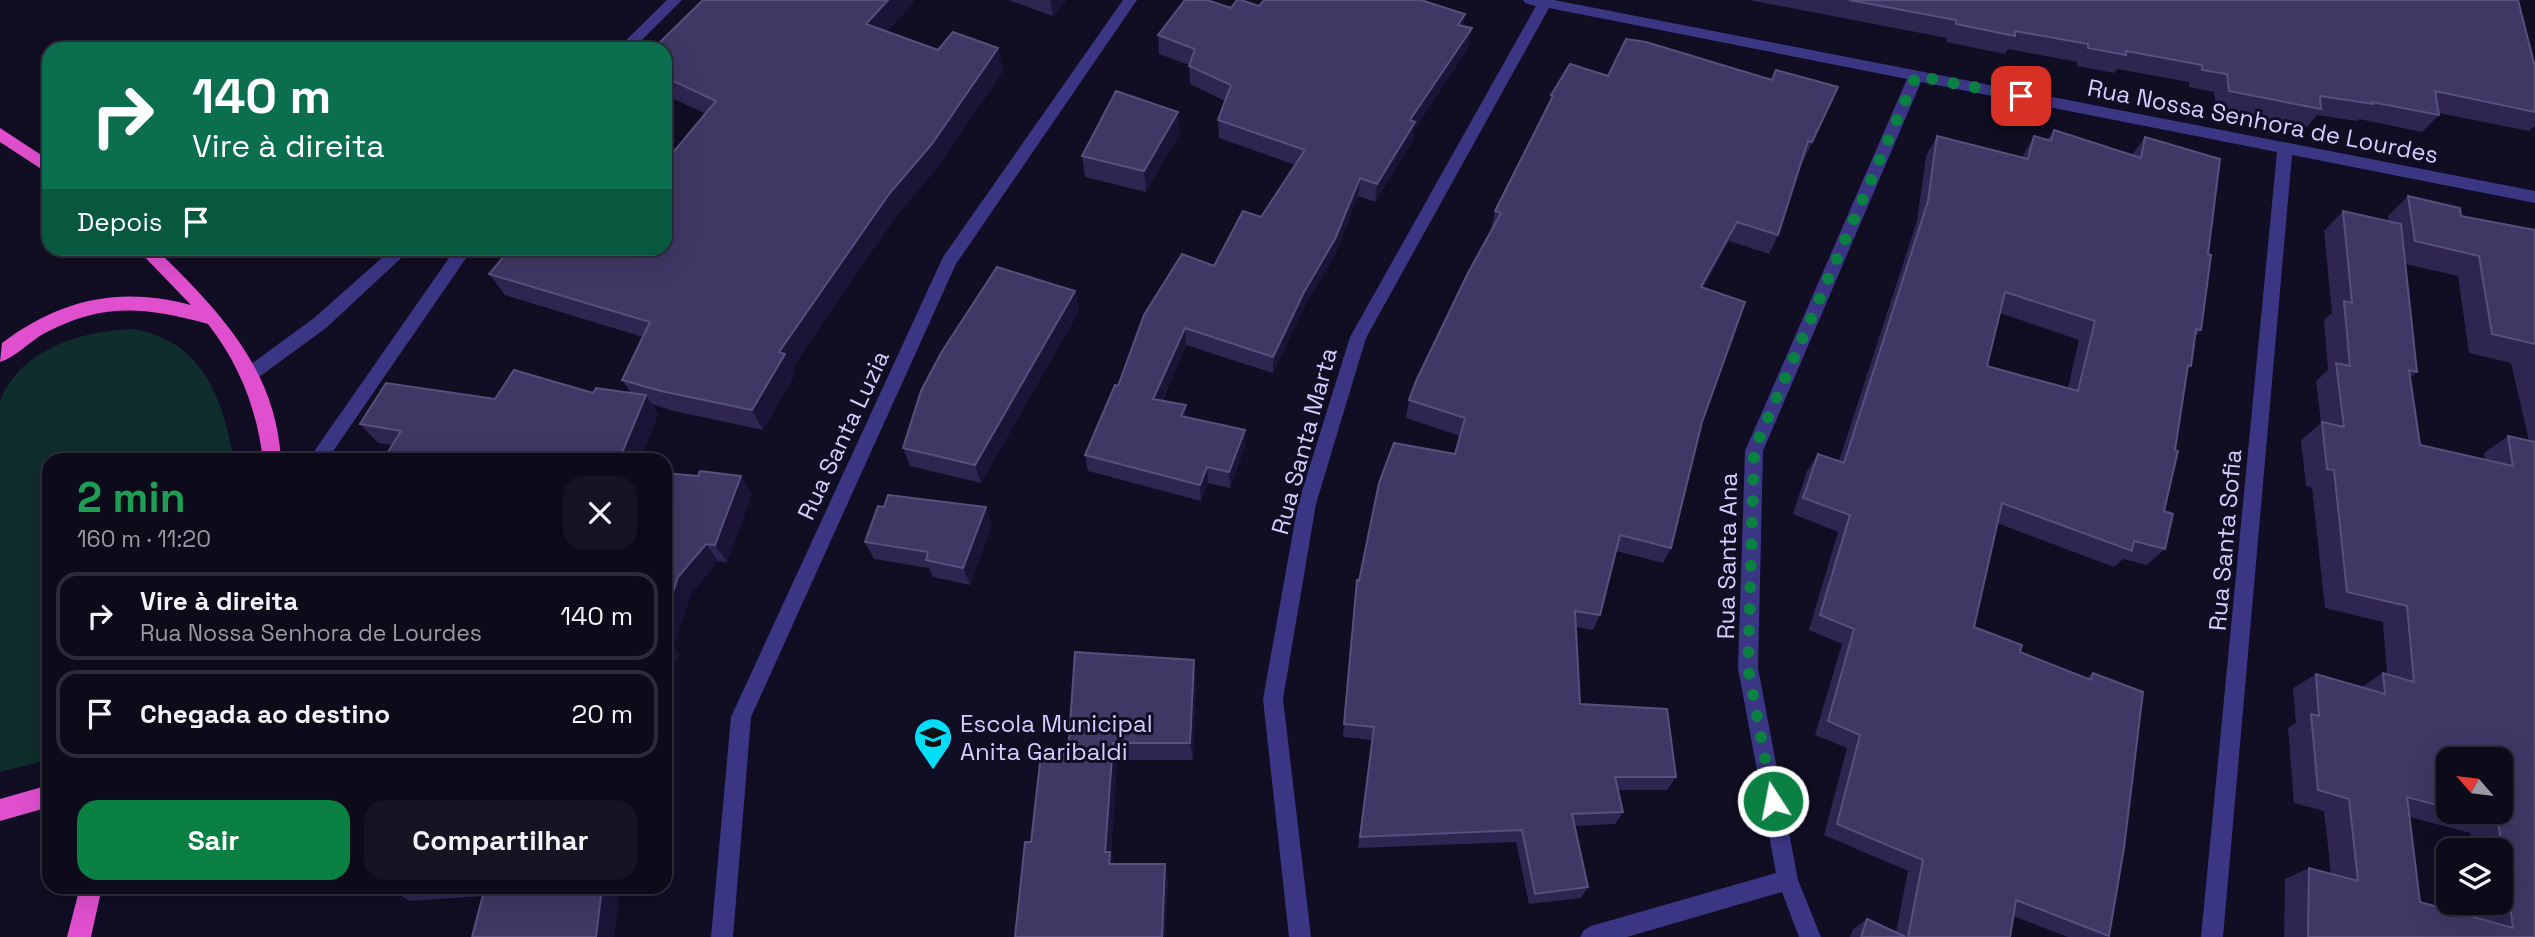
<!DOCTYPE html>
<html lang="pt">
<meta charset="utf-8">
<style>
:root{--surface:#0d0a1a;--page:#161323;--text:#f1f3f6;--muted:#9a9aa2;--line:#2d2b39;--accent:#0b8043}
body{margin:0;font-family:"Space Grotesk",sans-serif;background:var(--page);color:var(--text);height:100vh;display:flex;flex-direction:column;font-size:26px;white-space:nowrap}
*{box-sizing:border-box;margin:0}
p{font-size:23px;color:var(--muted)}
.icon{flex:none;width:38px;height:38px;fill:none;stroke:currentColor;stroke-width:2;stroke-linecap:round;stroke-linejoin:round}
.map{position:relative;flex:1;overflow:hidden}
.drawer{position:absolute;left:42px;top:453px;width:630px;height:441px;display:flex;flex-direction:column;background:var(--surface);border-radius:21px;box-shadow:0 7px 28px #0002,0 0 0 2px var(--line)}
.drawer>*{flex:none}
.banner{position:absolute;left:42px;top:42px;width:630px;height:214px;border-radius:21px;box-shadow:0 7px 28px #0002,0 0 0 2px var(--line);background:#0b6e4f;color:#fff;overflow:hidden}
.needle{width:46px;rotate:298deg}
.fabs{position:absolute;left:2436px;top:747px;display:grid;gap:14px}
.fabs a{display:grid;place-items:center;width:77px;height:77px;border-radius:14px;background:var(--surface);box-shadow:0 7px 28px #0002,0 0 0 2px var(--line);font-size:35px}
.pin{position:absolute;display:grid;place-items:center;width:60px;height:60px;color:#fff;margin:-30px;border-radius:14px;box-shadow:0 4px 10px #0006}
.me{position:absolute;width:77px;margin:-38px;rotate:349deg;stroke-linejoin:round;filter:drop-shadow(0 0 5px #0008)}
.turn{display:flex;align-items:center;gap:24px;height:147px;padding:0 35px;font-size:32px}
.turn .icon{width:91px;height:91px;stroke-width:2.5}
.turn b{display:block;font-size:49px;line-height:60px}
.then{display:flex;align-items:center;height:66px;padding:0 35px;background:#0003;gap:14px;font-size:26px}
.round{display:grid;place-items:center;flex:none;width:74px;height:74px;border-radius:21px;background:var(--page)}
.head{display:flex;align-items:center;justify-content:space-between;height:119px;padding:0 35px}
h1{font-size:42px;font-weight:700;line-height:52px;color:#1e9e55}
.cta{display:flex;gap:14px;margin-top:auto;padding:14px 35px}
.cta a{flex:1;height:80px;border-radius:21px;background:var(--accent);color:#fff;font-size:28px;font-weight:700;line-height:80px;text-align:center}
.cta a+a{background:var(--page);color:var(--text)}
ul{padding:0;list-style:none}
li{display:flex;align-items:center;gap:21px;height:88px;margin:0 14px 10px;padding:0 21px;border:4px solid var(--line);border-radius:21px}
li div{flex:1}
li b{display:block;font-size:26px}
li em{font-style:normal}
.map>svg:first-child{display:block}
.green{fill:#0f2d2c}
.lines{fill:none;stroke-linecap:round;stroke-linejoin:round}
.minor{fill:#3a3683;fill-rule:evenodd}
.tertiary{fill:#3a3683;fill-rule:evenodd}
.trunk{fill:#e04fce;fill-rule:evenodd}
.wall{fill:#2e2551;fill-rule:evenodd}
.shaded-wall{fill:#1b1437}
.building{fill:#3f3764;stroke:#574f7c;stroke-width:2;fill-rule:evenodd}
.route{stroke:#0b8043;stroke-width:12;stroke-dasharray:0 21.6}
.labels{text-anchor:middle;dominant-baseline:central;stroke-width:6;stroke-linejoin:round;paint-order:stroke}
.street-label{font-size:24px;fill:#d4ceff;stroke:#110d23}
.poi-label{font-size:24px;fill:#d4ceff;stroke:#110d23;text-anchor:start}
</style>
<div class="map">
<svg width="2535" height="937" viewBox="0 0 2535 937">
<rect width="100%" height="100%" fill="#110d23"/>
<!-- green -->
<path class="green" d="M132,329C203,340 223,399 234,460H49V756L36,763L0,772V401C21,349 80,331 132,329Z"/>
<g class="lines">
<!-- minor -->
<path class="minor" d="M1123,0H1137L956,264L751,717L733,937H711L731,717L943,257Z
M1523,0H1554L2535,191V203L2292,155L2223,937H2201L2277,152L1921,82L1763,451L1758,668L1798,880L1821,937H1799L1782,892L1627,937H1580L1584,930L1591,926L1776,873L1738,668L1745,451L1907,79L1549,8L1366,338L1316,504L1283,699L1311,937H1289L1263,699L1298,504L1350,337L1536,6L1525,3Z"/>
<!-- tertiary -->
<path class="tertiary" d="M667,0H682L633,49H617Z
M393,248H412L326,328L255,380H243L241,375L243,370L314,318Z
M456,248H473L327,460H308Z"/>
<!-- trunk -->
<path class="trunk" d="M0,128L49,160V174L0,142Z
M136,248H155C218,310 276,368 281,460H263C257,410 240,365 208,324C147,307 103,302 45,333C30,341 16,357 0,362L2,343C61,299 119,286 191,305Z
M49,785V807L0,821V799Z
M80,887H102L91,937H67Z"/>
</g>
<!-- wall -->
<path class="wall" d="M1008,0H1067L1053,16Z
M1749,0H2518L2535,67V126L2529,131L2439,113V115L2422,132L2359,119L2357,121L2317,115L2307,127L2216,108L2214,92L2189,87V82L2117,69L2114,73L2077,66V62L2008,49L2005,54L1946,42L1947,38Z
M914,2L887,31L938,50L998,48L1003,71L938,167L896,216L792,368L795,374L763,430L674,411L652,404L658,414L640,460H383L392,445L378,443L360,424L495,399L593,393H631L622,380L643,337L505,295L489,274L665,248L706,114L665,95V49Z
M1259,6L1465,14L1463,26L1469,47L1414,130L1413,140L1375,202L1358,196L1334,257L1303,309L1273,373L1186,345L1162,401L1187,418L1245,430V446L1230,488L1208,483L1201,501L1088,471L1085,455L1118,386L1214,266L1261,217L1295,165L1219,138L1218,120L1225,101L1190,84L1189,65L1159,54L1158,35L1231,8Z
M1608,76L1772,80L1838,87L1803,162L1801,161L1778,235L1769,254L1729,241L1703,288L1702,422L1671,548L1663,563L1616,551L1600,615L1593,630L1576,627L1580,704L1676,777L1667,790H1618L1623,812L1615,824L1574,826L1588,887L1581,898L1529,904L1516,842L1358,848L1372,740L1343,737L1355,596L1359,581L1455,454L1460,436L1406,418L1409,400L1492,230H1491L1495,211L1549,105L1551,95Z
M2054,130L2132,155L2145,137L2208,254L2201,330L2195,336L2191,366L2188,369L2164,511L2165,549L2147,565L2123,559L2114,567L1997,523L1974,627L2020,652L2086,678L2093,673L2109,936L2106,937H2068L2013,916L2010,937H1850L1853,929L1867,919L1896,932L1908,871L1824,835L1847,748L1815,735L1842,644L1809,630L1838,532L1793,514L1807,471L1818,454L1839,461L1917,221L1926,156L1937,136L2022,157L2034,136L2047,140ZM2000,313L2079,340L2068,388L1987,366Z
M1180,133L1146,192L1085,177L1082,156Z
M2408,196L2461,216L2535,230V937H2284L2285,879L2309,868L2331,874L2324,811L2294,803L2288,728L2296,723L2293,688L2316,674L2361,687L2383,673L2387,675L2383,622L2325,608L2312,488L2306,486L2301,440L2321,423L2316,381L2328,370L2324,320L2332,313L2324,231L2343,211L2389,221L2388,216ZM2405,264L2458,276L2469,353L2511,363L2529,441L2508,436L2484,453L2485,460L2420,445L2410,378L2417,372ZM2448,760L2501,812H2448ZM2410,817L2470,833L2472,850H2501V903H2479L2481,919L2420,902Z
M1075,291L1079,311L981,483L910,466L903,448Z
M665,473L698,476H741L752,494L727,562L718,561L691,594L673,647L680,654L665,677Z
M992,524L970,585L933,577L929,568L874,559L865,542Z
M1196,678L1193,760H1117L1111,855L1114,864H1165L1168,878L1165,937L1031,842L1068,754Z
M390,887H620L614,937L483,896L410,901L389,889Z"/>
<!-- shaded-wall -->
<path class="shaded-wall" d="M888,0H913L914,2L873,47L866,24Z
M1050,0H1067L1053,16Z
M1465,14L1462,33L1458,25Z
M1472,28L1469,47L1414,130L1413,140L1375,202L1377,184L1410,120Z
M998,48L1003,71L938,167L896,216L792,368L795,374L763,430L752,410L779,352L889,194Z
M1178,112L1180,133L1146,192L1144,171Z
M1360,178L1358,196L1334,257L1303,309L1273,373V357Z
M1737,222L1729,241L1694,306L1701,287Z
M1075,291L1079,311L981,483L975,465Z
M1185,328L1186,345L1155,415L1153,399Z
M646,395L658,414L640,460H619Z
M1186,405L1187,421L1181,416Z
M1245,430V446L1230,488L1229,472Z
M1207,467L1208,483L1201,501L1200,485Z
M741,476L752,494L727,562L715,545Z
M986,507L992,524L970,585L963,568Z
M706,544L718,561L691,594L673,647L680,654L665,677V616L678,577Z
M1194,660L1196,678L1193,760L1190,743Z
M1113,743L1117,760L1111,855L1114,866L1113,878L1105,852Z
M1165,864L1168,878L1165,937H1162Z
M602,887H620L614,937H596Z"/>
<!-- building -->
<path class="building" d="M703,0H888L866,24L938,50L953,32L998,48L932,144L889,194L779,352L785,354L752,410L661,391L622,380L650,322L489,274L511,248H665V162L716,101L665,77V49H653Z
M1185,0H1207L1231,8L1237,0H1241L1259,6L1264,0H1421L1465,14L1458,25L1472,28L1410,120L1415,122L1377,184L1360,178L1335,239L1304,292L1273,357L1185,328L1153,399L1186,405L1181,416L1245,430L1229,472L1207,467L1200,485L1085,455L1115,385L1118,386L1144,315L1182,254L1214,266L1243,211L1261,217L1305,150L1218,120L1231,85L1189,66L1195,49L1158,35Z
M1849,0H2518L2535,67V112L2435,91L2439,115L2372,102L2373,104L2320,96L2321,109L2229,91L2227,74L2202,70V65L2126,51V55L2088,48V44L2015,31V36L1956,24V20Z
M1626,39L1646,42L1772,80L1776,70L1838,87L1812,142L1808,141L1778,235L1737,222L1701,287L1745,302L1702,422L1671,548L1620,535L1600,615L1575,611L1580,704L1667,709L1676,777H1615L1623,812L1572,814L1588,887L1535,894L1522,830L1360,837L1374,727L1344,724L1357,580L1359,581L1379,483L1394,443L1455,454L1465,418L1409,400L1416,381L1468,273L1501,213L1495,211L1553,96L1551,95L1570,64L1608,76Z
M1116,91L1178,112L1144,171L1082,156Z
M2054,130L2141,158L2145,137L2220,159L2208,254L2211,255L2201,330L2196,329L2191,366L2188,365L2175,450L2178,451L2164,511L2173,514L2165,549L2134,541L2132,551L2002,503L1974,627L2022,645L2020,652L2091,680L2093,673L2143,692L2124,848L2109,936L2016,900L2010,937H1908L1923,860L1837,824L1860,735L1828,721L1854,629L1820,615L1850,515L1803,498L1818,454L1844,463L1928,201L1937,136L2028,159L2034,136L2051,141ZM2005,292L2095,321L2078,391L1987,366Z
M2408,196L2460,208L2461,216L2535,230V344L2492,334L2479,256L2415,241Z
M2343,211L2401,224L2417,372L2409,370L2420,445L2513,466L2508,436L2535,442V937H2308L2309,868L2358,881L2349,799L2318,790L2311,714L2319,716L2316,674L2385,694L2383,673L2414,682L2407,606L2347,592L2334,470L2327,469L2322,422L2344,427L2336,363L2350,366L2344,301L2352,303ZM2448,760H2501V812H2464L2498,821L2513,928L2420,902L2407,797L2448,808Z
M997,267L1075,291L975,465L903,448L921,391L941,353Z
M514,370L593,393L596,388L646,395L619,460H383L401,431L360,424L386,383L495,399Z
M700,471L741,476L715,545L706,544L678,577L665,616V473L698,476Z
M888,495L986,507L963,568L926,560L928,552L865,542L878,506L884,507Z
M1075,652L1194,660L1190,743H1113L1105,852H1110L1109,864H1165L1162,937H1015L1025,842H1031L1041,754H1068Z
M390,887H420L389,889Z
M485,887H602L596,937H472Z
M1867,919L1906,937H1861Z"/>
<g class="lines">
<!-- route -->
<path class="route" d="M1773,801L1748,668L1754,450L1916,76L2021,96"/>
</g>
<!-- icons -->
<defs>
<symbol id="school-pin" viewBox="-11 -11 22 30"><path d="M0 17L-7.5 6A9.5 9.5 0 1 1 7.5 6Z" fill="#00ddf9" stroke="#110d23"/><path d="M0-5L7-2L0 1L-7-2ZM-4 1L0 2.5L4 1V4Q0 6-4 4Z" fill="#111"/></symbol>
</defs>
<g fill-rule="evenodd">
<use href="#school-pin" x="911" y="715" width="44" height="60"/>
</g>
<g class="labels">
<!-- street labels -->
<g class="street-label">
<text transform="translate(2263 121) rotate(11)">Rua Nossa Senhora de Lourdes</text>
<text transform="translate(843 435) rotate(-65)">Rua Santa Luzia</text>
<text transform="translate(1304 441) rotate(-75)">Rua Santa Marta</text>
<text transform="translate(2225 540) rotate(-85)">Rua Santa Sofia</text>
<text transform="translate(1727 556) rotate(-89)">Rua Santa Ana</text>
</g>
<!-- poi labels -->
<g class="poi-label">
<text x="960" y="723">Escola Municipal<tspan x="960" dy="28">Anita Garibaldi</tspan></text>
</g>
</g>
</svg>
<div class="fabs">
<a><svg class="needle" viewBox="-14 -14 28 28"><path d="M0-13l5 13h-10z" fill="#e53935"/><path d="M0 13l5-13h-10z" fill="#9a9aa2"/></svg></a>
<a><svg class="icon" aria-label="layers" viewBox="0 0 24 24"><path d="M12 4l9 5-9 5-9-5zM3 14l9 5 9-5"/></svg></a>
</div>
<div class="pin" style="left:2021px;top:96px;background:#d93025"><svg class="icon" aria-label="arrive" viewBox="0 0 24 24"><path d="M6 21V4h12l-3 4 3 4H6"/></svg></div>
<svg class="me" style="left:1773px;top:801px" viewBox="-20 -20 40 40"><circle r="17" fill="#0b8043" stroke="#fff" stroke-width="3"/><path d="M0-11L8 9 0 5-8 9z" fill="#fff"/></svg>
<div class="banner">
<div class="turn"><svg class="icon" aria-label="right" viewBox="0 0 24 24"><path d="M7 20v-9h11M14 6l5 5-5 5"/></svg><div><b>140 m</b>Vire à direita</div></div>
<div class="then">Depois<svg class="icon" aria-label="arrive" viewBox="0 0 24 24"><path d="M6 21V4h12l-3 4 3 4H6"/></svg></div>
</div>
<section class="drawer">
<div class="head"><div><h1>2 min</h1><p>160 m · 11:20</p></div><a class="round"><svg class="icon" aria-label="close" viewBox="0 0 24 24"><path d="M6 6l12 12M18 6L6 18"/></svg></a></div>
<ul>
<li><svg class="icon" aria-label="right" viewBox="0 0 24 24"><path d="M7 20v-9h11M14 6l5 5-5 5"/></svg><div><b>Vire à direita</b><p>Rua Nossa Senhora de Lourdes</p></div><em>140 m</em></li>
<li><svg class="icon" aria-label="arrive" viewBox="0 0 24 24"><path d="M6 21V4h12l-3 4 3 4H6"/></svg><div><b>Chegada ao destino</b></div><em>20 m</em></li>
</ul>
<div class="cta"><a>Sair</a><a>Compartilhar</a></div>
</section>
</div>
